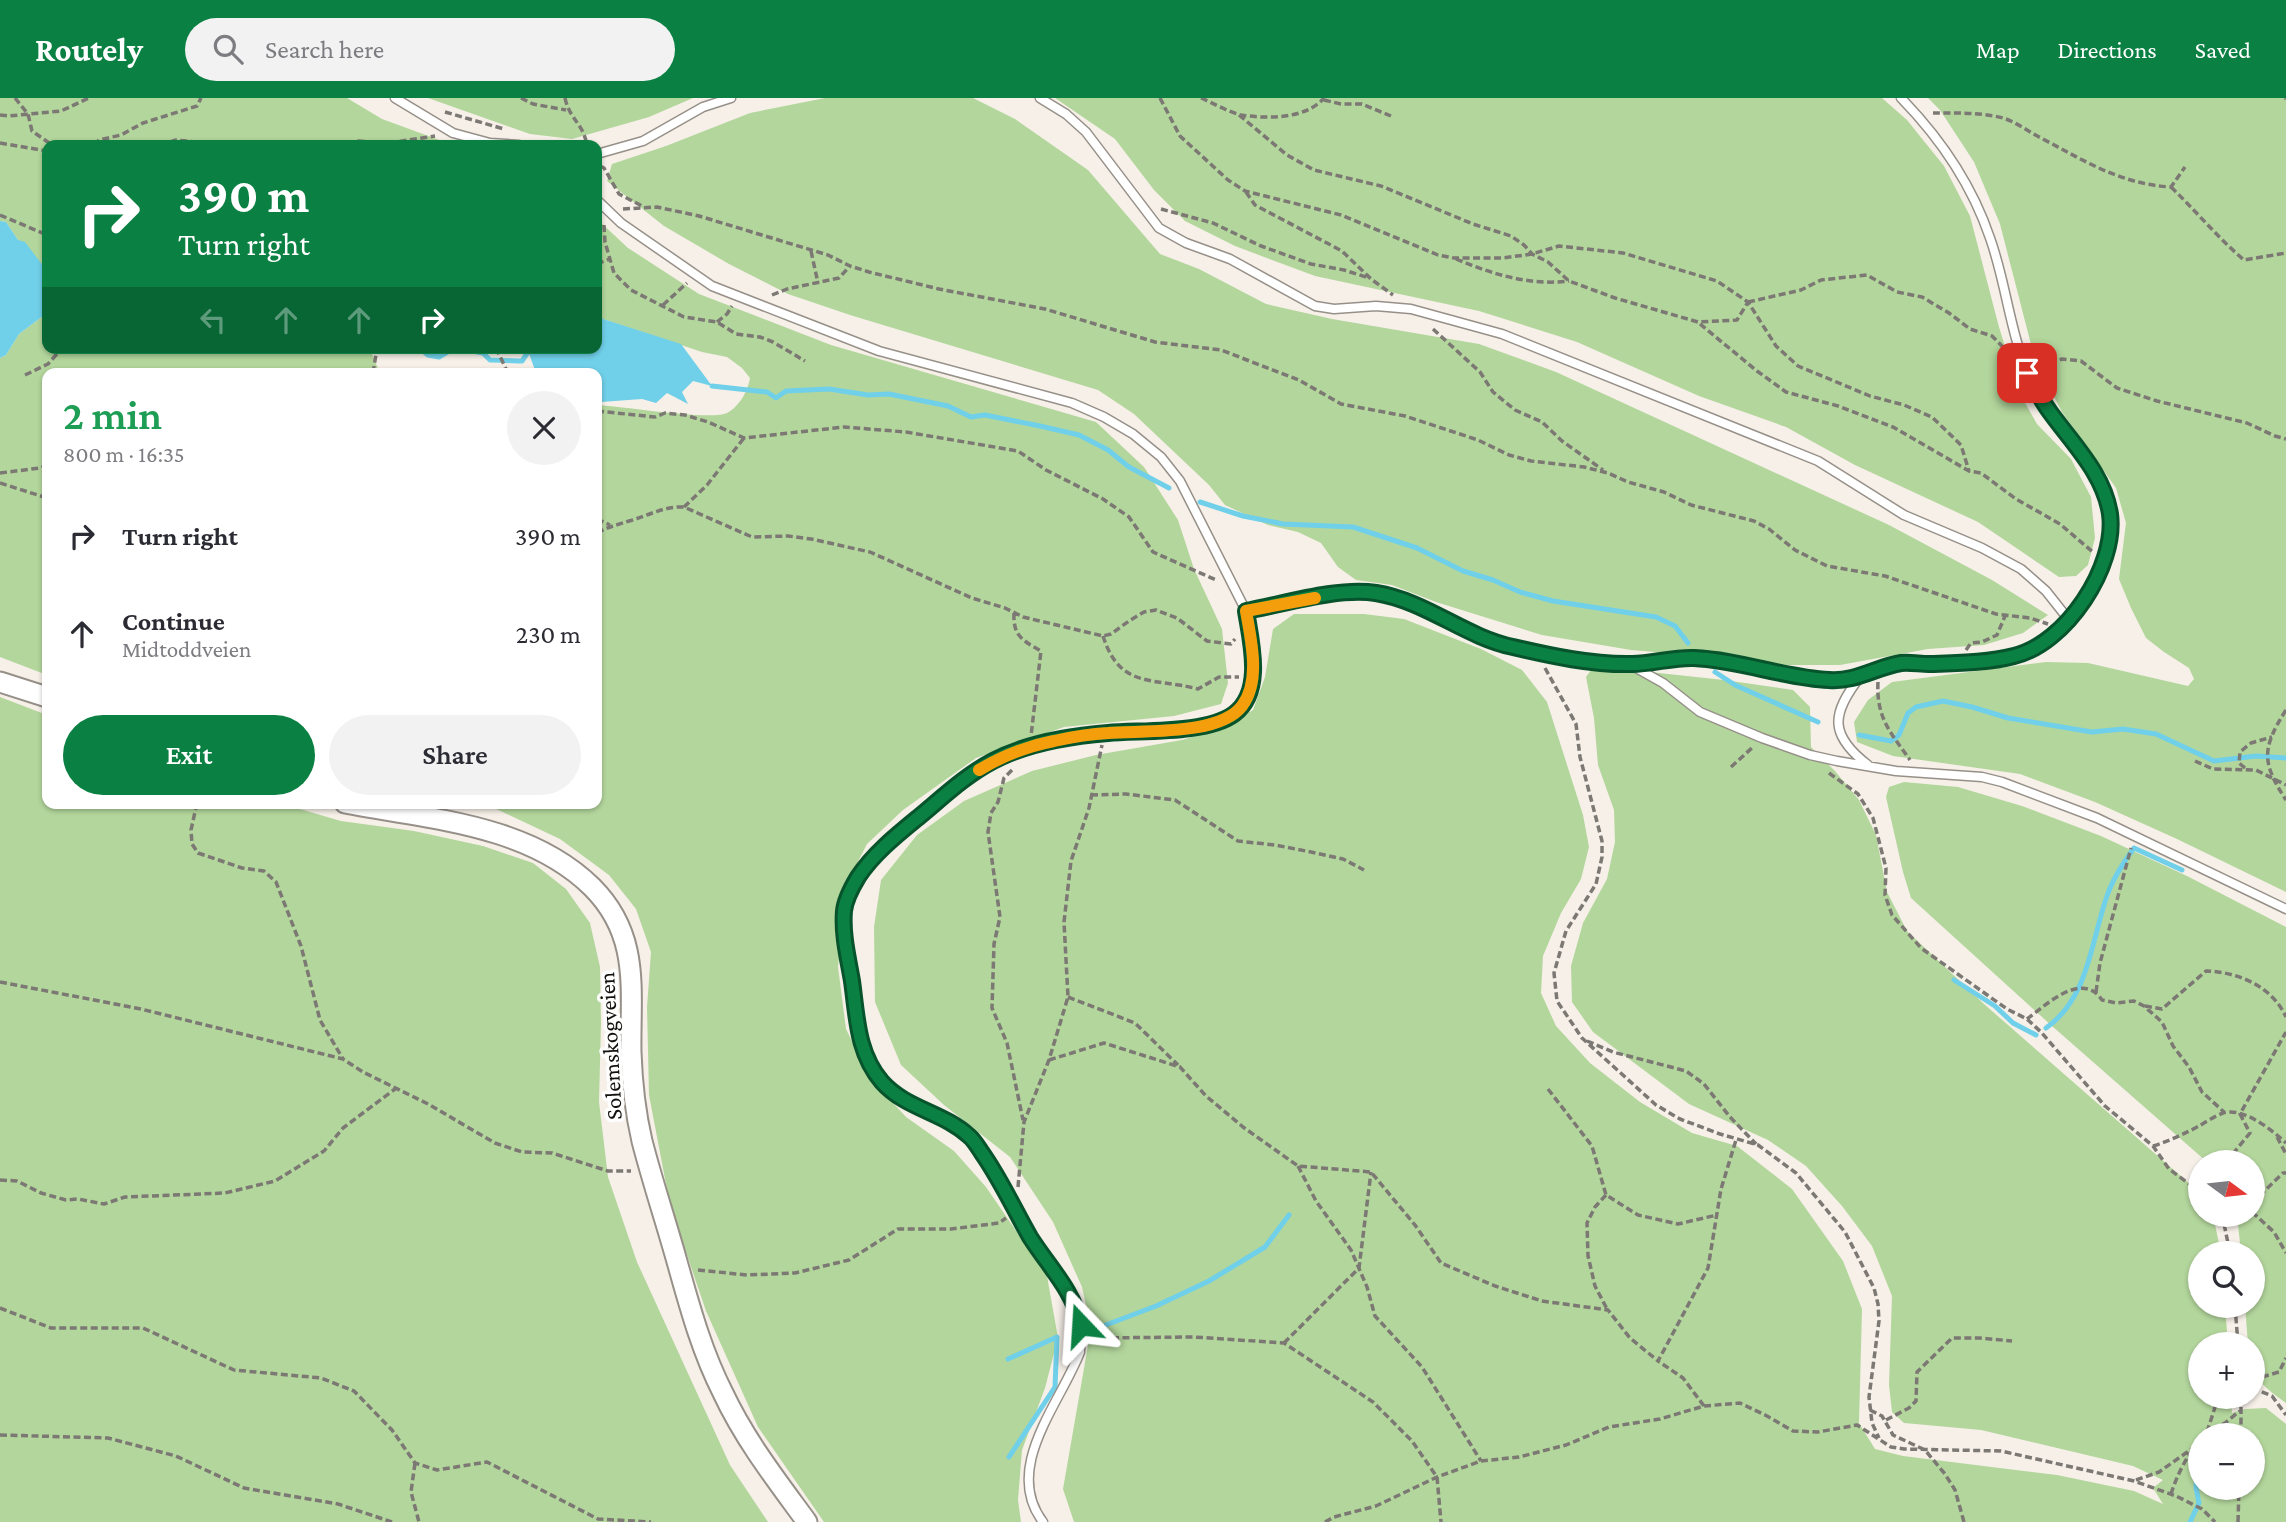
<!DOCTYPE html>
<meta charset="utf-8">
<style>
:root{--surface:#fff;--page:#f2f2f3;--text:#2b2b33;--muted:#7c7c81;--accent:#0b8043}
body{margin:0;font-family:"Crimson Pro",serif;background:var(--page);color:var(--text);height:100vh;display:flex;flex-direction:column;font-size:26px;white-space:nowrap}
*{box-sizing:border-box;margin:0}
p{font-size:23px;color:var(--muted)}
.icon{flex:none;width:38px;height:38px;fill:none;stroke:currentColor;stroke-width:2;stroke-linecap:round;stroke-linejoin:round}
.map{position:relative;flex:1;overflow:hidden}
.sheet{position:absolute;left:42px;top:270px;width:560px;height:441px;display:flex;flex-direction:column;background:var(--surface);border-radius:14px;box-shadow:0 2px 5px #0004}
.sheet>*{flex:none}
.hud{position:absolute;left:42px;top:42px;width:560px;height:214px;border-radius:14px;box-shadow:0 2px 5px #0004;background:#0b8043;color:#fff;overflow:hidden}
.needle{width:46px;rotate:105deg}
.fabs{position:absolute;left:2188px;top:1052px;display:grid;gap:14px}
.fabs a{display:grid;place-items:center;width:77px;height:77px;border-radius:50%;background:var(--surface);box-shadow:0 2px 5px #0004;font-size:35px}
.pin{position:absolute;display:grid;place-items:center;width:60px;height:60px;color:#fff;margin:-30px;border-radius:14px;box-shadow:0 4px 10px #0006}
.me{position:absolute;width:77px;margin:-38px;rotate:340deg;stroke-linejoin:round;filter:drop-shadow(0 0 5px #0008)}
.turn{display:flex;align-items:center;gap:24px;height:147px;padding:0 21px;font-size:32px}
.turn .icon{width:91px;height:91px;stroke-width:2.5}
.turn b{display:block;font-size:49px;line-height:60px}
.lanes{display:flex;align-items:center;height:66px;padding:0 21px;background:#0003;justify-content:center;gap:35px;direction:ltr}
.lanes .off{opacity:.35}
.round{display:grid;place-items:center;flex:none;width:74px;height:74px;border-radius:37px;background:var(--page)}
.summary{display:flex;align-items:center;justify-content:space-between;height:119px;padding:0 21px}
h1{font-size:42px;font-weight:600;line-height:52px;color:#1e9e55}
.cta{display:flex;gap:14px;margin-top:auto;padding:14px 21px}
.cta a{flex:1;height:80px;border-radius:42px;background:var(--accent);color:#fff;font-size:28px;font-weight:600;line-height:80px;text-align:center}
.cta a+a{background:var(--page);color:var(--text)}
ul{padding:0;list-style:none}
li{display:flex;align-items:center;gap:21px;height:98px;padding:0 21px}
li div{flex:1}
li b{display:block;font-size:26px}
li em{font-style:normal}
header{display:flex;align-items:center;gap:42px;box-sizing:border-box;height:98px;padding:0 35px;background:var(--accent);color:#fff}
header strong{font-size:33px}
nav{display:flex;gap:38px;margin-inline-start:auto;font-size:24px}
.search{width:490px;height:63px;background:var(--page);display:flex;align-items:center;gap:18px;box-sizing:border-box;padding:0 24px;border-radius:38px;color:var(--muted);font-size:26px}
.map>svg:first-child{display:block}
.green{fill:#b3d69c;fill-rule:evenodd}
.water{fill:#70d0e9}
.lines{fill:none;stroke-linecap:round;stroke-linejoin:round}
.stream{stroke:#70d0e9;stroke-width:5}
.service-casing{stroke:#969089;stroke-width:11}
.tertiary-casing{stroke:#969089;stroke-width:23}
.path{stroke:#7c7873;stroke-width:3.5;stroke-dasharray:7 3.5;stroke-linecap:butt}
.service{stroke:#fff;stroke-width:8}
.tertiary{stroke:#fff;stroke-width:19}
.route-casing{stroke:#07532c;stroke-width:18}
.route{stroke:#0b8043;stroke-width:12}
.slow{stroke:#f59e0b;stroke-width:12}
.labels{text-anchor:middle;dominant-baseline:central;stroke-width:7;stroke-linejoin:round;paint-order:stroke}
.street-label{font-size:23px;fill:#12100d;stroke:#fefefe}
</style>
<header>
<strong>Routely</strong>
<div class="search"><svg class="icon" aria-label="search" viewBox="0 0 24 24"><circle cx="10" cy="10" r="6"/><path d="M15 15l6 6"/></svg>Search here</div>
<nav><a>Map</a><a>Directions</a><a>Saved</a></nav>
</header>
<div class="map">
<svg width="2286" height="1424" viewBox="0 0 2286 1424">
<rect width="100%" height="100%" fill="#f6f0e8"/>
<!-- green -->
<path class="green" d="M0,0H347L382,21L453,47H47V173L18,142L6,124L0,123Z
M428,0H693L649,19L572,41L530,36Z
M825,0H973L1015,21L1088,72L1160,156L1199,171L1266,206L1332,221L1479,246L1556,274L1889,427L1992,482L2048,517L2023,535L1984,547L1928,551L1840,567H1783L1716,559L1631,552L1542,537L1436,504L1392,487L1356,482L1338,469L1321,445L1298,434L1268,427L1225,407L1209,387L1134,316L1098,292L850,217L788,196L729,166L664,128L607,83L612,66L666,48L750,15Z
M1055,0H1882L1907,22L1944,68L1970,118L1999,229L2019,294L2037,326L2071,361L2091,399L2095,440L2088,467L2076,478L2059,479L1978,424L1855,367L1786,329L1699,298L1577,244L1479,213L1315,178L1235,148L1185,123L1154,92L1115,41Z
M1928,0H2286V794L2177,741L2095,704L2020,676L1893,658L1857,644L1854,624L1868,602L1892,584L2046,564L2088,565L2188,588L2194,581L2189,570L2164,554L2146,540L2131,510L2119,481L2126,425L2116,390L2062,314L2035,262L2000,126L1974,64L1940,12Z
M597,121L628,150L699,196L831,247L1096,324L1144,369L1178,422L1194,471L1222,531L1228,585L1221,606L1174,618L1064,629L976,660L903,712L867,746L846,787L838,869L846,931L870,980L906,1019L954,1053L986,1089L1047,1178L1058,1240L1045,1290L1022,1352L1018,1402L1021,1424H824L758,1329L706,1213L670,1107L649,997L647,909L651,854L636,811L609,777L560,741L492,709L473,705H597V307C621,308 711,323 727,315C739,309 748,293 750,280L742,270L727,259L702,254L597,219Z
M47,215V250H365L371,254L380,275H47V577L0,559V260L6,257L19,236Z
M1294,516H1364L1404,521L1481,551L1522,572L1547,604L1583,717L1589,749L1581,781L1561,815L1543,858L1541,895L1556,928L1590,965L1640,1004L1692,1035L1737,1048L1792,1091L1843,1163L1862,1211L1859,1325L1875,1351L1903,1358L2057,1377L2134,1393L2163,1406L2153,1390L2163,1382L2133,1368L1981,1332L1904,1325L1892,1314L1889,1287L1892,1198L1872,1148L1842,1108L1806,1068L1768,1042L1689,1006L1593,934L1572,904L1571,868L1583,825L1607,781L1615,744L1614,712L1598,667L1594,620L1586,579L1594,568L1724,582L1793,592L1810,609L1811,649L1835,673L1859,702L1876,737L1887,794L1907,833L1984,906L2200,1095V1116L2213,1117L2221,1155H2200V1208H2225L2228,1246H2200V1298L2231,1299L2232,1315L2245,1311L2266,1310L2286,1326V1424H1074L1063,1391L1091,1230L1082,1189L1053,1124L1010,1059L944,1007L901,967L875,904L874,829L881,782L917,737L964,703L1032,673L1096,657L1182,642L1223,630L1253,612L1265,579L1273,531ZM2200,1337H2252V1390H2200Z
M0,599L47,617V705H279L341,723L414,733L483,748L533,765L566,791L590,825L600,869L601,925L599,1004L608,1079L637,1164L730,1367L768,1424H0Z
M1904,684L1958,689L2022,708L2101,738L2187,778L2286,829V1305C2259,1285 2252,1281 2252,1246H2248L2245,1208H2252V1155H2241L2237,1117L2252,1116V1064H2207L2052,928L1911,800L1903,774L1886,699L1889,689Z"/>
<!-- water -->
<path class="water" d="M0,123L6,124L18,142L25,144L47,173V215L19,236L6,257L0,260Z
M597,219L681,246L712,288L693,283L682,294L688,306L667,295L656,305L642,301L601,304L597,303V275H536L527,250H597Z"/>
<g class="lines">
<!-- stream -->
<path class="stream" d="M419,250L428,257L439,259L454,250
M456,250L483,255L490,262C501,262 511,263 522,263L528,254
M712,288L767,294L776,300L786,293L829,291L868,297L889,296L948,308L971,319L985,317L1040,328L1079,337L1108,352L1129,369L1169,390
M1200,404L1243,418L1283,426L1353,429L1417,450L1463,473L1493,482L1520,494L1553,503L1656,519L1675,528L1688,545
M1715,574L1735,587L1818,624
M1859,637L1891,643L1899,637L1908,615L1916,609L1943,603L1972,609L2008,620L2092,634L2123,631L2156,636L2214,663L2256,658L2286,660
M1954,882L1995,908L2013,925L2036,937
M2046,930C2089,900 2091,843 2107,798C2113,780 2123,765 2134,750L2182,772
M1090,1233L1156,1208L1209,1183L1265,1149L1289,1117
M1008,1261L1057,1239L1055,1289L1009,1359
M2212,1337L2228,1328
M2190,1424L2199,1405L2196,1390L2198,1351L2200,1349"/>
<defs>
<path id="service" d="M395,0L453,35L490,45L519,47
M1040,0L1066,16L1086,34L1159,130L1186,145L1230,161L1315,208L1334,211L1376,208L1411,211L1502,236L1818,363L1904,417L1982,450L2021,471L2046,493L2069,522
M597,56L643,43L703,9L731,0
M597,102L621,125L712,188L879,253L1072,305L1104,319L1133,336L1161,359L1180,383L1246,513L1253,573L1248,598L1235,615L1218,625L1202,628L1105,635L1053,643L994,663L962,683L893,740L858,779L844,810L843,830L856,922L860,945L870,968L882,985L896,998L912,1007L940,1019L969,1038L1004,1090L1031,1140L1068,1191L1074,1204L1081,1227L1080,1254C1060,1306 1002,1370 1043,1424
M1246,513C1284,506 1338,490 1375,495C1424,502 1462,536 1509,549C1542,558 1597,566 1631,566C1652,566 1675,558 1696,560C1743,563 1791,585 1839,583C1861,582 1879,568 1901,565C1911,564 1921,566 1930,566C1958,565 1990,566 2017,558C2067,543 2118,467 2110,415C2102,367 2059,333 2036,292C2010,244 2008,190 1990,140C1972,87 1940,40 1901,0
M1629,566L1663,585L1700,614L1762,640L1810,657L1837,663L1896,673L1982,679L2002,684L2097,720L2286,811
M1860,579C1831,616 1829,637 1868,667"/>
<path id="tertiary" d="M0,584L47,599
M345,705C428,721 528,726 592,789C641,838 630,892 631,954C632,984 635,1013 642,1043C652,1082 665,1121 676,1160C689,1206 701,1252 723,1295C745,1342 777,1383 807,1424"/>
</defs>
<!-- service casing -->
<use href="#service" class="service-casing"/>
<!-- tertiary casing -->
<use href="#tertiary" class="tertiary-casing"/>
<!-- path -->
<path class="path" d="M15,0L28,16L32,33L52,47
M521,0L533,6L566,12
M565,0C569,20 582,25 586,43L583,47
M1160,0L1180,38L1228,82L1245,93L1341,117L1438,157L1454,160H1503L1532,156L1559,148L1623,155L1717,183L1748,204L1776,248L1798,268L1870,298L1904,307L1932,319L1961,347L1969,373
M1201,0C1213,5 1228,14 1241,17C1268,21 1306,21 1324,0
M2285,0L2286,1
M1324,2L1341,6H1362L1391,18
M445,14L504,31
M1933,15C1955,15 1980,14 2003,20C2016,24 2029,34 2041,40C2085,63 2120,86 2171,89L2185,69
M0,17L9,18L61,13L89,0
M1239,17L1287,57L1314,72L1381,88L1473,126L1511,138L1524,147L1532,156L1548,164L1569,183L1615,200L1698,224L1737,222L1748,204
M0,45L47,53
M94,47L99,42L121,37L143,25L197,8L201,0
M145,47H148
M160,47L176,42L227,47
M348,47L358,43L389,45L435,38
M600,68L604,70L619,96L644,109
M2171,89C2196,113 2218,140 2244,162L2286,155
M1246,94L1255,107L1342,153L1371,181L1393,197
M623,111L657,109L699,118L828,157L850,168L869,174L939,191L1045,211L1155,244L1221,252L1299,282L1341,306L1405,318L1478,342L1509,357L1531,363L1584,369L1608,375L1628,384L1664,394L1691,407L1754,423L1769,431L1795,452L1827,468L1885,478L1996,516L2030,520L2048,526
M1161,111L1213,125L1261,148L1311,166L1344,172L1369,180
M0,117L47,137
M604,127L605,144L614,175L631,192L684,219L717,224L736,236L760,239L773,244L805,263
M811,153L818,185
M1456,161C1492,176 1530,188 1569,183
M597,164L599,165L610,161
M772,197L787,191L839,180L850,168
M1748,204L1801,192L1821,182L1867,177L1897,194L1922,199L1949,215L1970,231L1992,238L2005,251
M663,207L687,185
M717,224L727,216L732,208
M1700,226L1757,273L1786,294L1838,308L1893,329L1969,373L1981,375L2016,401L2060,426L2094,455
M1433,231L1480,274L1493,294L1515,312L1542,324L1562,343L1603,372
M47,239L45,241L47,244
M496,250L508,275
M2040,269L2062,261L2081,263L2117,290L2157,303L2247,325L2275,338L2286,341
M373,275L377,250
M25,277L48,266L56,257L52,250
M597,313L655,319L665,315L685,317L708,324L744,340L844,329L906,334L1018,353L1046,372L1103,401L1129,419L1153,454L1216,482
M0,375L40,370L47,367
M0,385L47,400
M684,409L707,387L744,340
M597,421L610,427
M597,435C610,428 614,428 629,423C648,418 663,408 684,409L752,439L788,438L811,441L870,454L972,500L1005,510L1023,519L1103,538L1111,536L1129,523L1144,514L1156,512L1177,520L1207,543L1231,546L1235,541
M1014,515C1013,538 1022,542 1041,553L1031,638
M1103,538C1120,592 1154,579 1198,591L1219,579H1239
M1966,552L1971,545L1982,544L1997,537L2005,518
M1545,570L1576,626L1580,659L1602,743V759L1596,786L1566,833L1554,875L1557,903L1582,940L1656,1007L1680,1021L1720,1036L1758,1047L1796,1075L1845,1134L1874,1190L1878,1206L1879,1223L1869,1299L1872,1325L1879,1340
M1878,584C1876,620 1891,635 1910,662
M2286,612C2262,650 2261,664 2286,702
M2195,663L2213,671L2256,672L2286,687
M1731,669L1753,649
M2245,670L2239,665L2240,654L2251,645L2272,639
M1012,672L1004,680L998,704L991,715L988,734L1000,819L994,846L992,910L1007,945L1023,1022
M1829,675L1858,696L1873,720L1886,770L1885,797L1892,817L1921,850L2007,911L2027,921L2041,934L2105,1008L2153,1048L2169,1071L2200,1094
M1091,697L1126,696L1175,702L1238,743L1275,747L1311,754L1343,761L1364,772
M197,705L191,732L192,746L198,755L242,770L264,773L276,784L301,848L320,922L343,961
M0,884L141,911L343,961L363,974L428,1006L495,1045L522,1054L552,1055L608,1073H631
M2096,894L2100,865L2131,750
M1068,899L1135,925L1178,967
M2145,908L2162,911L2206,873C2238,874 2272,888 2286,919
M2027,921C2046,907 2082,872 2102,902L2116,905L2134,903L2144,908L2162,924L2173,948L2189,969L2202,994L2224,1014
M1587,943L1613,954L1686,973L1704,986L1730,1019L1756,1046
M1049,962L1104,945L1180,969L1206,998L1243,1029L1298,1068L1371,1074L1415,1127L1441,1165L1495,1188L1542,1203L1608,1212L1630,1240L1658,1263
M1548,991L1592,1048L1606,1097L1638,1117L1678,1126L1717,1117
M2277,1039L2286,1056
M2153,1048C2169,1043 2184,1036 2199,1028C2206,1024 2215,1018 2223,1015C2244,1009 2272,1032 2286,1045
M2226,1064L2250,1035L2240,1016L2286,934
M1298,1068L1316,1103L1351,1152L1367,1189L1375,1218L1422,1269L1481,1363
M0,1082L17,1083L41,1095L66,1102L78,1101L104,1106L125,1099L225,1095L275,1083L324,1053L343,1030L395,991
M1018,1089L1024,1024L1049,962L1068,899L1064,824L1071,763L1089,710L1102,647
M1606,1097L1595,1109L1587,1125L1588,1158L1595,1188L1607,1211
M2252,1105L2283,1075H2286
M2252,1114L2274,1134L2286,1155
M2222,1116L2230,1155
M698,1172L747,1177L795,1175L849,1162L898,1131H951L999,1125L1006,1120
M2235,1208L2238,1246
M0,1210L51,1230H143L234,1272L321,1280L354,1293L392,1332L415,1365L437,1372L487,1364L598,1421L651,1424
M1091,1240L1194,1239L1284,1245L1373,1304L1412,1343L1437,1379L1441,1424
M1284,1245L1359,1170L1371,1074
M2252,1282L2279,1274L2286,1260
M2252,1290L2272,1298L2286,1317
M1704,1308L1683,1280L1658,1263L1708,1170L1721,1091L1736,1042
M1870,1312L1882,1318L1893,1337L1925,1352L1945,1376L1955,1392L1964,1424
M1886,1322L1909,1310L1916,1303L1917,1274L1952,1240H1980L2012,1243
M2207,1334L2217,1303L2223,1298
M0,1337L108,1340L176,1358L244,1390L338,1406L392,1424
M2204,1337L2225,1325L2241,1312
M2241,1337V1298
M415,1365L411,1394L419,1424
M2136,1382L2159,1374L2193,1350
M2171,1396C2177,1377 2187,1357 2200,1342
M1325,1424L1334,1419L1376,1408L1437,1379L1481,1363L1519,1359L1566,1347L1609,1329L1660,1321L1704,1308L1740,1305L1767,1318L1793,1333L1818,1334L1857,1327L1891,1349L1904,1351L2001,1353L2134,1383L2176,1398L2202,1411L2215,1424
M2238,1424L2239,1390"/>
<!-- service -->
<use href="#service" class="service"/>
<!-- tertiary -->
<use href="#tertiary" class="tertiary"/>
</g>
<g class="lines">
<defs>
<path id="route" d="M1081,1227C1073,1192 1049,1169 1030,1139C1014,1111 1001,1082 982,1055C978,1049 974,1042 969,1038C943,1014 906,1011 882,984C857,955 857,919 852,883C848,860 842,836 844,813C845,802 852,789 858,779C874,755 898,736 920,718C943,699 966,677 993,663C1027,645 1070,638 1108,635C1142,632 1207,636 1234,616C1264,594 1251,544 1246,513C1284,506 1338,489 1376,495C1426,503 1465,539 1513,549C1551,558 1593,567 1632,566C1652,566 1674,559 1694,560C1740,562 1784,580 1829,582C1856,584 1876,569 1901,565C1910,564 1920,566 1929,566C1957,565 1987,565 2014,558C2066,546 2117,468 2110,416C2104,376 2073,346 2050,314C2041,302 2034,288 2027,275"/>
</defs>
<!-- route casing -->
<use href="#route" class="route-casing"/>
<!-- route -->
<use href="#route" class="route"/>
<!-- slow -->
<path class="slow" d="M979,672C1002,658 1028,648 1054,643C1072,639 1090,636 1108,635C1143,632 1219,638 1242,608C1261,583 1251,542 1246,513L1315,500"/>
</g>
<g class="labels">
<!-- street labels -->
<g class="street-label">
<text transform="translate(610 948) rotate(-93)">Solemskogveien</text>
</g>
</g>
</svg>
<div class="fabs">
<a><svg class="needle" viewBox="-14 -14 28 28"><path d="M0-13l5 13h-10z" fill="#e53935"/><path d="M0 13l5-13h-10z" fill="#7c7c81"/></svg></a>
<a><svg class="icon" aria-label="search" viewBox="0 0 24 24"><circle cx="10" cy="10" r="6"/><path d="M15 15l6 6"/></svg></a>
<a>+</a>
<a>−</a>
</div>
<div class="pin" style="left:2027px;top:275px;background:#d93025"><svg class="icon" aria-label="arrive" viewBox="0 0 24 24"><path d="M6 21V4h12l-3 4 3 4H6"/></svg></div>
<svg class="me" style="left:1081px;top:1227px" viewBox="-20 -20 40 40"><path d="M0-17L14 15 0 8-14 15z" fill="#0b8043" stroke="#fff" stroke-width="4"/></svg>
<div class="hud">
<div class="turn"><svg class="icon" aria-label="right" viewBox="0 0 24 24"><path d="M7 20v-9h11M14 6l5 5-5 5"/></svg><div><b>390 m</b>Turn right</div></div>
<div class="lanes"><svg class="icon off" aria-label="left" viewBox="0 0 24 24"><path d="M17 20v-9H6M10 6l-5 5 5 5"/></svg><svg class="icon off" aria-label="ahead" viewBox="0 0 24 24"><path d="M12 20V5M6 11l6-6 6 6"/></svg><svg class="icon off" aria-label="ahead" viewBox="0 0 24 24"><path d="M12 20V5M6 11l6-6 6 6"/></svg><svg class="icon" aria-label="right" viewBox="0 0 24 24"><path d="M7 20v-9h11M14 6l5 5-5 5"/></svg></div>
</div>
<section class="sheet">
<div class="summary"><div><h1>2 min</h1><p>800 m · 16:35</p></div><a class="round"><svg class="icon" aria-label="close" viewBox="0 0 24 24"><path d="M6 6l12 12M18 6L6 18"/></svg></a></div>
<ul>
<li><svg class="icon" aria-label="right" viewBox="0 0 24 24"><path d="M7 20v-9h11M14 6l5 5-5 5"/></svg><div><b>Turn right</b></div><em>390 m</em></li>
<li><svg class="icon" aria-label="ahead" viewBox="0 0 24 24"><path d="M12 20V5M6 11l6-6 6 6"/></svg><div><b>Continue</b><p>Midtoddveien</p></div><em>230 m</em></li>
</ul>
<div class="cta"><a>Exit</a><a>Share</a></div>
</section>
</div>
